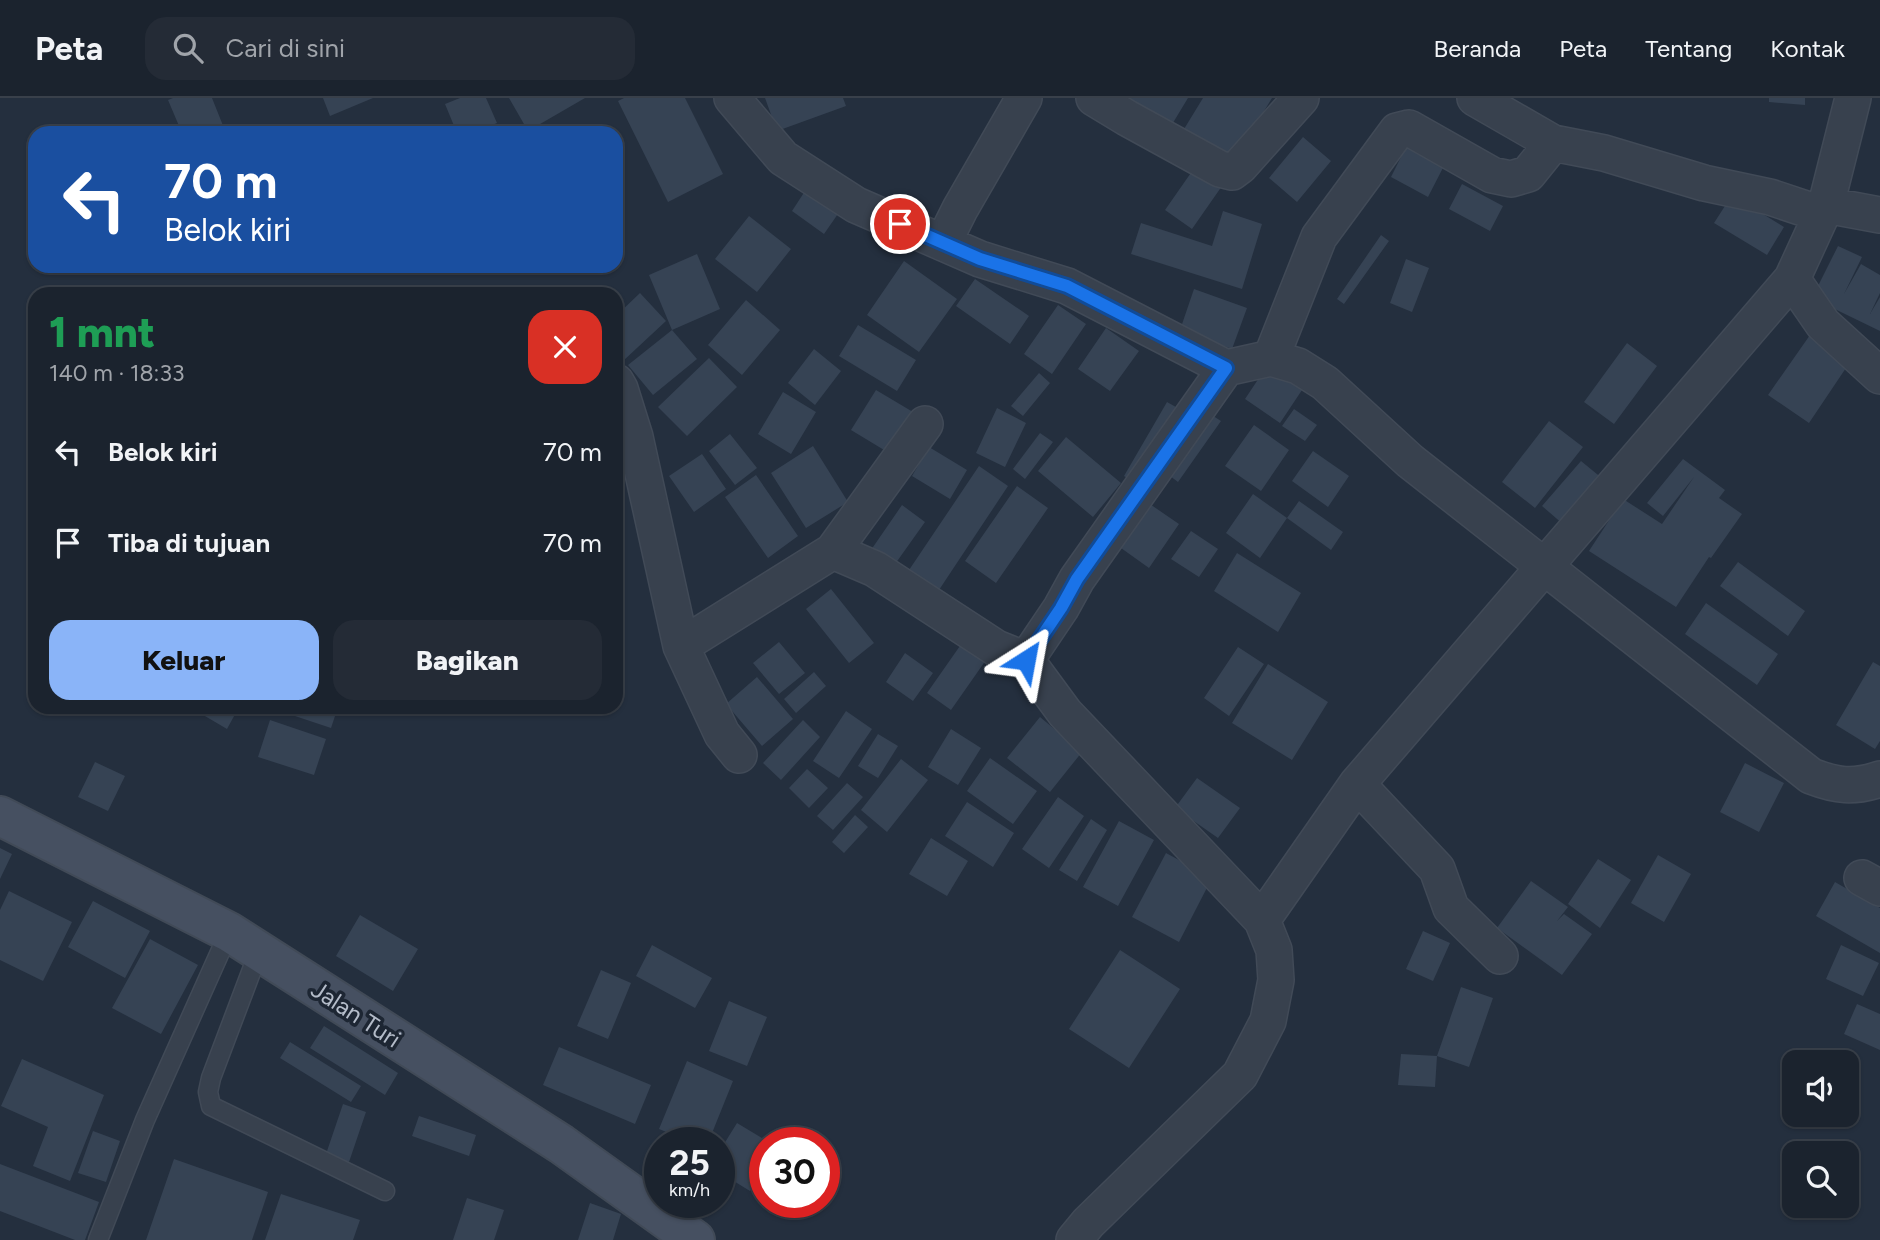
<!DOCTYPE html>
<html lang="id">
<meta charset="utf-8">
<style>
:root{--surface:#1b232e;--page:#242b36;--text:#f1f3f6;--muted:#a0a4aa;--line:#39404a;--accent:#8ab4f8}
body{margin:0;font-family:Figtree,sans-serif;background:var(--page);color:var(--text);height:100vh;display:flex;flex-direction:column;font-size:26px;white-space:nowrap}
*{box-sizing:border-box;margin:0}
p{font-size:23px;color:var(--muted)}
.icon{flex:none;width:38px;height:38px;fill:none;stroke:currentColor;stroke-width:2;stroke-linecap:round;stroke-linejoin:round}
.map{position:relative;flex:1;overflow:hidden}
.drawer{position:absolute;left:28px;top:189px;width:595px;height:427px;display:flex;flex-direction:column;background:var(--surface);border-radius:21px;box-shadow:0 2px 5px #0004,0 0 0 2px var(--line)}
.drawer>*{flex:none}
.hud{position:absolute;left:28px;top:28px;width:595px;height:147px;border-radius:21px;box-shadow:0 2px 5px #0004,0 0 0 2px var(--line);background:#1a4fa0;color:#fff;overflow:hidden}
.controls{position:absolute;left:1782px;top:952px;display:grid;gap:14px}
.controls a{display:grid;place-items:center;width:77px;height:77px;border-radius:14px;background:var(--surface);box-shadow:0 2px 5px #0004,0 0 0 2px var(--line);font-size:35px}
.speed{position:absolute;left:644px;top:1029px;display:flex;gap:14px;font-size:35px;font-weight:700;text-align:center}
.speed>*{display:grid;place-content:center;width:91px;height:91px;border-radius:50%;background:var(--surface);box-shadow:0 2px 5px #0004,0 0 0 2px var(--line);line-height:1}
.speed small{font-size:18px;font-weight:400}
.speed .limit{border:10px solid #d22;background:#fff;color:#111}
.pin{position:absolute;display:grid;place-items:center;width:60px;height:60px;color:#fff;margin:-30px;border:4px solid #fff;border-radius:50%;box-shadow:0 2px 7px #0007}
.me{position:absolute;width:77px;margin:-38px;rotate:34deg;stroke-linejoin:round;filter:drop-shadow(0 0 5px #0008)}
.turn{display:flex;align-items:center;gap:24px;height:147px;padding:0 21px;font-size:32px}
.turn .icon{width:91px;height:91px;stroke-width:2.5}
.turn b{display:block;font-size:49px;line-height:60px}
.round{display:grid;place-items:center;flex:none;width:74px;height:74px;border-radius:21px;background:var(--page)}
.headline{display:flex;align-items:center;justify-content:space-between;height:119px;padding:0 21px}
h1{font-size:42px;font-weight:800;line-height:52px;color:#1e9e55}
.primary-button{display:flex;gap:14px;margin-top:auto;padding:14px 21px}
.primary-button a{flex:1;height:80px;border-radius:21px;background:var(--accent);color:#111;font-size:28px;font-weight:800;line-height:80px;text-align:center}
.primary-button a+a{background:var(--page);color:var(--text)}
ul{padding:0;list-style:none}
li{display:flex;align-items:center;gap:21px;height:91px;padding:0 21px}
li div{flex:1}
li b{display:block;font-size:26px}
li em{font-style:normal}
header{display:flex;align-items:center;gap:42px;box-sizing:border-box;height:98px;padding:0 35px;background:var(--surface);border-bottom:2px solid var(--line)}
header strong{font-size:33px}
nav{display:flex;gap:38px;margin-inline-start:auto;font-size:24px}
.search{width:490px;height:63px;background:var(--page);display:flex;align-items:center;gap:18px;box-sizing:border-box;padding:0 24px;border-radius:21px;color:var(--muted);font-size:26px}
.map>svg:first-child{display:block}
.building{fill:#364354}
.lines{fill:none;stroke-linecap:round;stroke-linejoin:round}
.lane-casing{stroke:#414a57;stroke-width:21}
.street-casing{stroke:#414a57;stroke-width:38}
.secondary-casing{stroke:#414a57;stroke-width:42}
.lane{stroke:#38414e;stroke-width:18}
.street{stroke:#38414e;stroke-width:35}
.secondary{stroke:#465061;stroke-width:38}
.route-casing{stroke:#114b97;stroke-width:18}
.route{stroke:#1a73e8;stroke-width:12}
.labels{text-anchor:middle;dominant-baseline:central;stroke-width:7;stroke-linejoin:round;paint-order:stroke}
.street-label{font-size:24px;fill:#b4bcc9;stroke:#1d2633}
</style>
<header>
<strong>Peta</strong>
<div class="search"><svg class="icon" aria-label="search" viewBox="0 0 24 24"><circle cx="10" cy="10" r="6"/><path d="M15 15l6 6"/></svg>Cari di sini</div>
<nav><a>Beranda</a><a>Peta</a><a>Tentang</a><a>Kontak</a></nav>
</header>
<div class="map">
<svg width="1880" height="1142" viewBox="0 0 1880 1142">
<rect width="100%" height="100%" fill="#242f3e"/>
<!-- building -->
<path class="building" d="M173,0H212L226,35H182L168,2Z
M323,0H373L330,18Z
M460,0H486L497,25L473,35H457L445,6Z
M509,0H585L528,33Z
M624,0H685L723,76L668,104L618,3Z
M765,0H843L846,8L777,33Z
M1117,0H1188L1165,38Z
M1203,0H1272L1232,66L1181,36Z
M1769,0H1805V7L1769,4Z
M1303,39L1331,63L1297,104L1269,80Z
M1409,43L1447,62L1428,99L1391,79Z
M1195,69L1222,88L1192,131L1165,112Z
M1462,86L1503,108L1490,133L1449,111Z
M807,90L840,113L824,136L792,113Z
M1732,97L1784,129L1767,157L1714,125Z
M1223,113L1262,126L1242,191L1131,156L1141,125L1212,148Z
M749,118L791,151L757,194L715,161Z
M1381,137L1389,143L1344,206L1337,201Z
M1838,148L1862,159L1844,196L1861,166L1880,177V195L1870,216L1880,199V233L1812,200Z
M697,156L720,211L672,232L649,177Z
M1406,161L1429,170L1412,214L1390,205Z
M904,163L957,201L919,254L867,217Z
M975,181L1029,218L1010,246L956,208Z
M1194,191L1247,210L1232,251L1180,232Z
M640,195L666,223L623,263L616,256V218Z
M746,202L780,232L742,277L708,247Z
M1058,207L1086,226L1052,276L1024,256Z
M858,227L916,262L897,293L839,258Z
M1106,230L1139,253L1110,293L1078,271Z
M672,232L697,261L653,297L628,267Z
M1810,237L1850,264L1809,325L1768,297Z
M1627,245L1657,268L1614,326L1584,304Z
M814,251L841,273L815,307L788,285Z
M709,260L737,289L687,338L658,309Z
M1267,268L1302,292L1280,325L1245,301Z
M1039,275L1050,285L1023,318L1011,308Z
M876,292L913,314L889,355L851,332Z
M783,294L816,314L791,356L758,336Z
M1167,304L1183,313L1139,388L1124,378Z
M997,310L1026,325L1005,369L976,355Z
M1294,311L1317,327L1305,343L1282,328Z
M1204,312L1221,323L1178,384L1162,372Z
M1549,323L1583,349L1535,410L1502,384Z
M1254,327L1289,352L1261,393L1225,368Z
M1040,335L1053,344L1025,381L1013,371Z
M730,336L757,370L735,387L709,353Z
M1066,339L1121,385L1093,419L1038,373Z
M813,348L848,404L806,430L771,375Z
M929,349L967,372L950,401L912,378Z
M1313,353L1349,378L1328,409L1292,383Z
M702,356L726,391L694,414L669,378Z
M1683,361L1725,392L1719,400L1742,416L1711,460L1709,459L1676,509L1589,453L1623,401L1662,426L1694,379L1663,418L1647,405Z
M1581,363L1603,381L1564,427L1542,408Z
M979,368L1008,388L937,495L907,475Z
M756,377L798,438L768,460L725,399Z
M1017,388L1048,410L996,485L965,463Z
M1253,396L1287,420L1299,403L1343,434L1331,452L1287,420L1260,460L1226,435Z
M1144,402L1179,426L1149,470L1114,445Z
M902,407L925,424L893,469L871,452Z
M1191,433L1218,451L1199,479L1171,461Z
M1237,455L1301,495L1278,534L1214,493Z
M1738,464L1805,513L1788,538L1720,488Z
M831,491L874,545L849,565L806,511Z
M1706,505L1778,556L1757,587L1685,536Z
M779,544L805,575L779,596L753,565Z
M962,545L986,562L951,612L927,595Z
M1238,549L1264,566L1229,618L1204,600Z
M905,555L933,575L913,603L886,584Z
M1873,564L1880,568V643L1875,651L1836,627Z
M1268,566L1328,604L1292,662L1232,625Z
M814,574L826,588L796,615L784,601Z
M757,579L793,621L762,648L726,606Z
M194,609H239L227,631L193,611Z
M294,609H338L331,630L292,617Z
M846,613L872,631L839,680L813,663Z
M1040,619L1082,654L1050,694L1007,660Z
M270,622L326,641L314,677L258,659Z
M803,622L820,639L781,682L763,665Z
M951,631L981,650L958,687L928,669Z
M878,636L898,648L878,680L858,668Z
M990,660L1037,693L1013,726L967,693Z
M901,661L928,682L887,734L861,712Z
M95,664L125,678L108,713L78,699Z
M1745,665L1784,685L1759,734L1720,714Z
M807,671L828,690L809,710L789,690Z
M1197,680L1240,710L1218,740L1175,710Z
M847,685L863,699L833,732L817,718Z
M1058,699L1084,718L1049,770L1022,751Z
M967,704L1014,735L993,769L945,738Z
M855,717L868,729L844,755L832,744Z
M1091,721L1107,732L1077,783L1059,772Z
M1119,723L1154,742L1118,808L1083,789Z
M931,740L968,763L947,798L909,776Z
M0,750L12,756L0,781Z
M1166,755L1212,780L1179,844L1132,819Z
M1658,757L1691,776L1664,824L1631,805Z
M1598,761L1631,782L1600,830L1568,806Z
M1531,783L1568,809L1557,823L1564,816L1592,836L1562,877L1497,830Z
M1835,784L1880,810V855L1816,818Z
M9,793L72,824L43,883L0,862V812Z
M93,803L150,833L125,880L68,849Z
M360,817L418,851L393,893L336,858Z
M1423,833L1450,845L1433,883L1406,871Z
M150,841L198,867L161,936L112,910Z
M652,847L712,880L695,910L636,878Z
M1841,847L1879,865L1863,898L1826,881Z
M1120,852L1180,891L1129,970L1069,931Z
M601,872L631,885L608,941L577,928Z
M1461,889L1493,900L1469,969L1437,958Z
M729,903L767,919L747,968L709,953Z
M1857,906L1880,916V952L1844,936Z
M324,928L398,975L385,997L310,950Z
M290,944L361,988L351,1004L280,960Z
M559,949L651,987L635,1026L543,987Z
M1401,956L1437,958L1435,989L1398,987Z
M22,961L104,997L70,1083L33,1068L48,1029L1,1008Z
M687,963L733,983L708,1045H694L659,1031Z
M343,1006L366,1014L349,1064L326,1056Z
M419,1018L476,1037L469,1058L412,1038Z
M737,1025L770,1045H765V1069L750,1093L719,1074V1054Z
M93,1033L120,1043L106,1084L78,1075Z
M174,1061L268,1094L252,1142H146Z
M0,1066L99,1104L85,1142H75L0,1113Z
M281,1096L360,1122L353,1142H265Z
M467,1100L504,1112L494,1142H453Z
M590,1105L621,1116L613,1142H578Z"/>
<g class="lines">
<defs>
<path id="lane" d="M259,853L211,980L208,994L211,1008L385,1093
M98,1142L145,1022L229,834"/>
<path id="street" d="M732,0L783,60L856,107L980,161L1067,188L1226,270L1271,260L1298,268L1325,285L1410,363L1811,678C1837,688 1853,690 1880,681
M1094,0L1127,20L1220,71L1232,74L1240,68L1301,0
M1475,0L1553,45
M1853,0L1826,107L1792,181L1823,226L1880,278
M1826,107L1880,117
M943,145L960,111L1024,0
M1271,260L1319,139L1397,33L1409,30L1492,77L1511,81L1528,76L1553,45L1604,55L1704,85L1770,99L1821,116
M616,284L620,291L635,339L681,548L722,636L739,657
M833,453L875,471L996,550L1026,562
M681,548L833,453L925,326
M1357,686L1437,771L1451,810L1500,858
M1862,780L1880,790
M1262,822L1357,686L1792,181
M1074,1142L1088,1125L1240,977L1268,923L1276,882L1274,852L1262,822L1065,615L1026,562L1061,510L1077,481L1226,270"/>
<path id="secondary" d="M0,718L229,834L561,1046L695,1142"/>
</defs>
<!-- lane casing -->
<use href="#lane" class="lane-casing"/>
<!-- street casing -->
<use href="#street" class="street-casing"/>
<!-- secondary casing -->
<use href="#secondary" class="secondary-casing"/>
<!-- lane -->
<use href="#lane" class="lane"/>
<!-- street -->
<use href="#street" class="street"/>
<!-- secondary -->
<use href="#secondary" class="secondary"/>
</g>
<g class="lines">
<defs>
<path id="route" d="M900,126L980,161L1067,188L1226,270L1077,481L1061,510L1026,562"/>
</defs>
<!-- route casing -->
<use href="#route" class="route-casing"/>
<!-- route -->
<use href="#route" class="route"/>
</g>
<g class="labels">
<!-- street labels -->
<g class="street-label">
<text transform="translate(356 916) rotate(33)">Jalan Turi</text>
</g>
</g>
</svg>
<div class="controls">
<a><svg class="icon" aria-label="sound" viewBox="0 0 24 24"><path d="M4 9h4l5-4v14l-5-4H4zM17 9q2 3 0 6"/></svg></a>
<a><svg class="icon" aria-label="search" viewBox="0 0 24 24"><circle cx="10" cy="10" r="6"/><path d="M15 15l6 6"/></svg></a>
</div>
<div class="speed"><div>25<small>km/h</small></div><div class="limit">30</div></div>
<div class="pin" style="left:900px;top:126px;background:#d93025"><svg class="icon" aria-label="arrive" viewBox="0 0 24 24"><path d="M6 21V4h12l-3 4 3 4H6"/></svg></div>
<svg class="me" style="left:1026px;top:562px" viewBox="-20 -20 40 40"><path d="M0-17L14 15 0 8-14 15z" fill="#1a73e8" stroke="#fff" stroke-width="4"/></svg>
<div class="hud">
<div class="turn"><svg class="icon" aria-label="left" viewBox="0 0 24 24"><path d="M17 20v-9H6M10 6l-5 5 5 5"/></svg><div><b>70 m</b>Belok kiri</div></div>
</div>
<section class="drawer">
<div class="headline"><div><h1>1 mnt</h1><p>140 m · 18:33</p></div><a class="round" style="background:#d93025;color:#fff"><svg class="icon" aria-label="close" viewBox="0 0 24 24"><path d="M6 6l12 12M18 6L6 18"/></svg></a></div>
<ul>
<li><svg class="icon" aria-label="left" viewBox="0 0 24 24"><path d="M17 20v-9H6M10 6l-5 5 5 5"/></svg><div><b>Belok kiri</b></div><em>70 m</em></li>
<li><svg class="icon" aria-label="arrive" viewBox="0 0 24 24"><path d="M6 21V4h12l-3 4 3 4H6"/></svg><div><b>Tiba di tujuan</b></div><em>70 m</em></li>
</ul>
<div class="primary-button"><a>Keluar</a><a>Bagikan</a></div>
</section>
</div>
